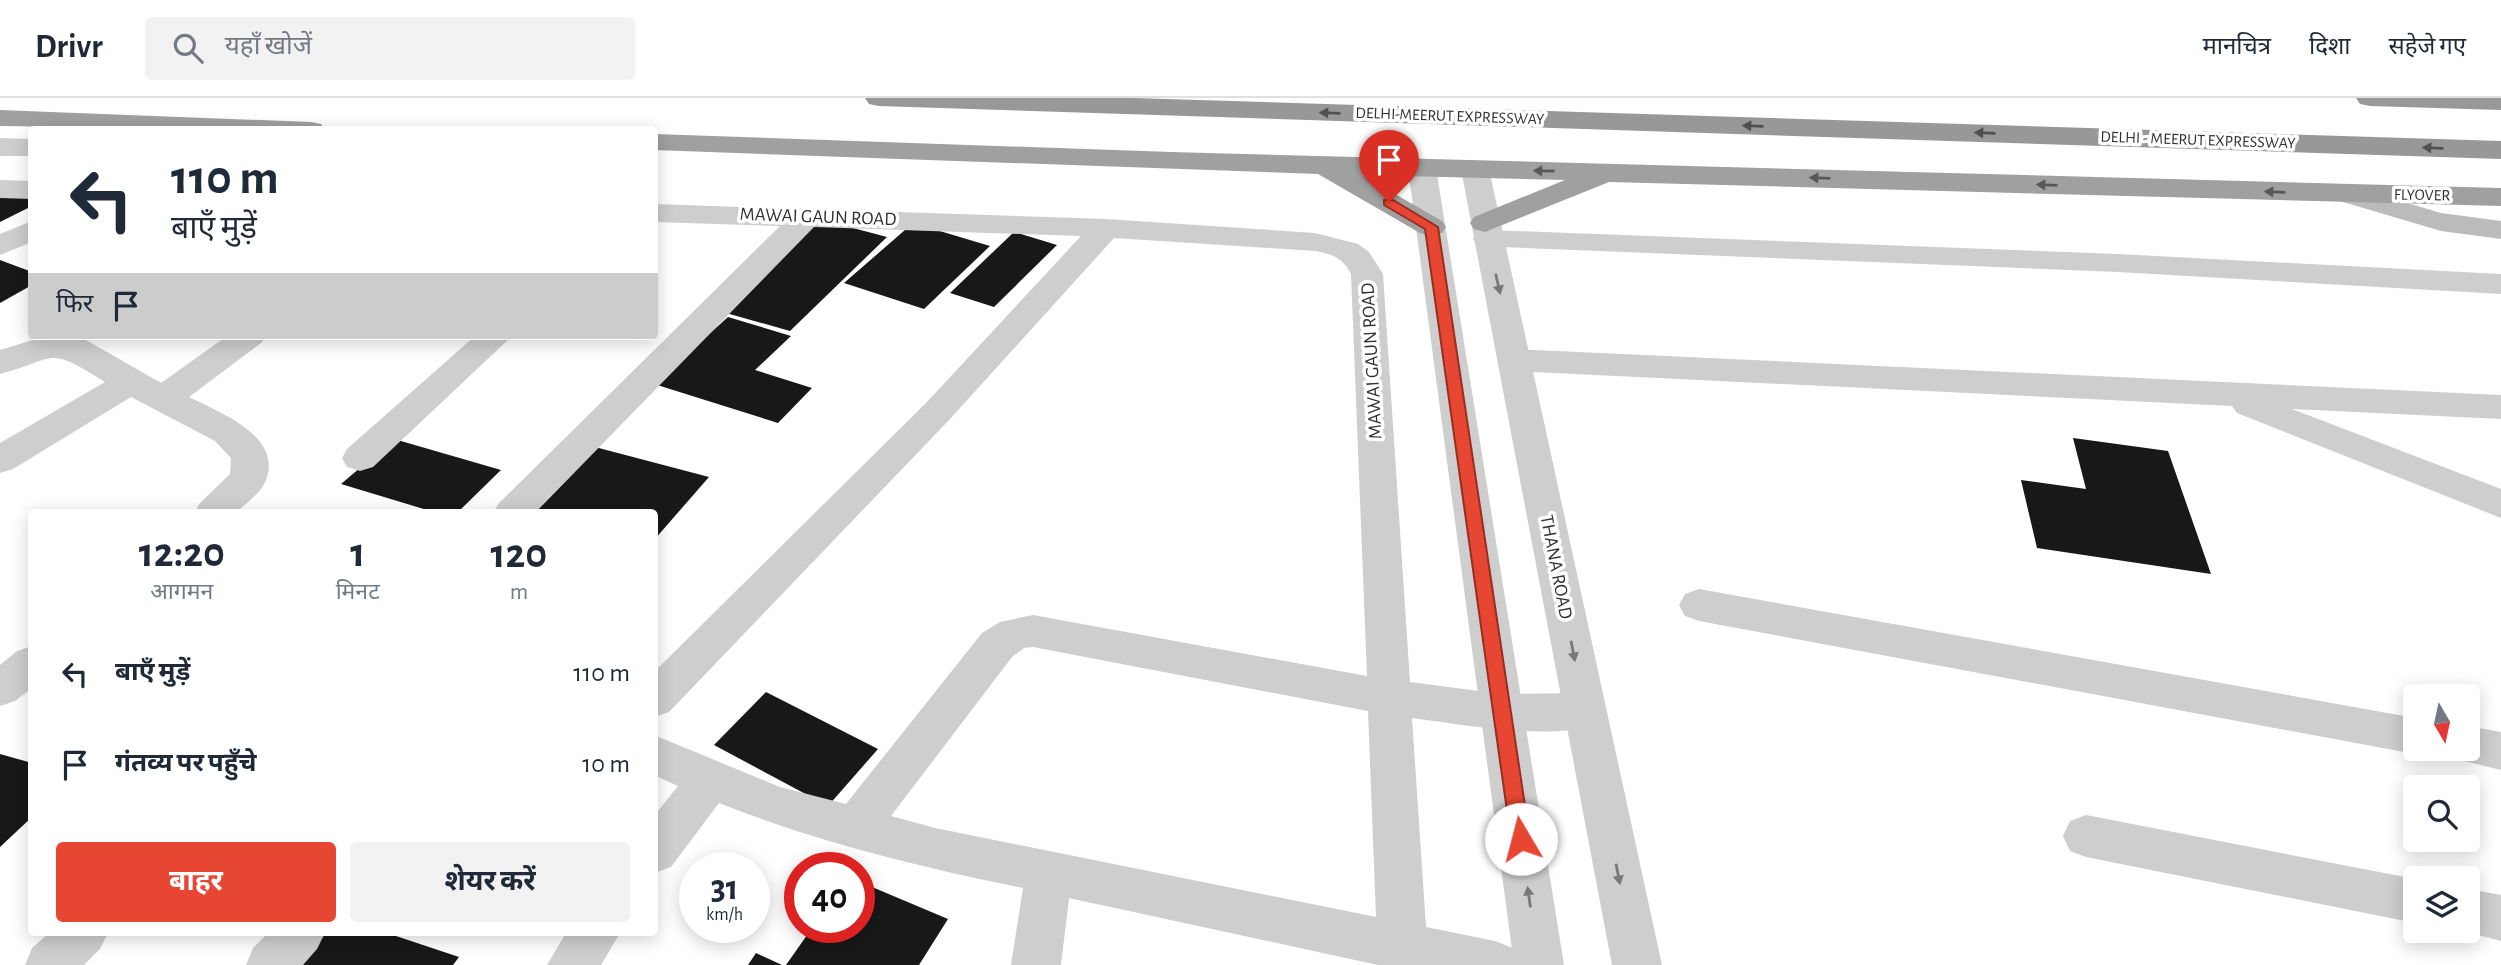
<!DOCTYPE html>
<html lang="hi">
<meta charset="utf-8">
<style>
:root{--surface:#fff;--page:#f2f2f3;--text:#1f2937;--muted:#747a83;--line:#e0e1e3;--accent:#e74633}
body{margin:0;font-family:"Alegreya Sans","Noto Sans Devanagari",sans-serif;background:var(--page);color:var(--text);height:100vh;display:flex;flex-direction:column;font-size:26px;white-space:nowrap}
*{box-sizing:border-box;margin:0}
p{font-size:23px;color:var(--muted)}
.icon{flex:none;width:38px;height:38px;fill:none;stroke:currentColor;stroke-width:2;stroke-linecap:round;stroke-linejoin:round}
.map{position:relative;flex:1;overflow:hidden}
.drawer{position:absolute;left:28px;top:411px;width:630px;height:427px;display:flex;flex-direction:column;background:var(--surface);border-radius:7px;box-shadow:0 4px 18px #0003}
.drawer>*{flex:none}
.hud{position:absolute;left:28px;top:28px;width:630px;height:214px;border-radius:7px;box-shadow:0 4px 18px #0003;background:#fff;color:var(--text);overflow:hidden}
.needle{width:46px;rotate:171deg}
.fabs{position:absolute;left:2403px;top:586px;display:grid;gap:14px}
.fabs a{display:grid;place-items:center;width:77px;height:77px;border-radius:7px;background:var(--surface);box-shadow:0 4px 18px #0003;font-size:35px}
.speed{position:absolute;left:679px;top:754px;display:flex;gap:14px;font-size:35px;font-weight:700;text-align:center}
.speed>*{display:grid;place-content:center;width:91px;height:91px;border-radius:50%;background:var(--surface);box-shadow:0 4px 18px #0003;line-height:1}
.speed small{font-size:18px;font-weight:400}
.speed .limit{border:10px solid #d22;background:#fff;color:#111}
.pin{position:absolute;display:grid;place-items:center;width:60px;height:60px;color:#fff;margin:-72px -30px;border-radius:50% 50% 50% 0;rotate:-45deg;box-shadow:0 0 7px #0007}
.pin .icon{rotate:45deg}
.me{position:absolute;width:77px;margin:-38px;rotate:352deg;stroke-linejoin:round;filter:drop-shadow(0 0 5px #0008)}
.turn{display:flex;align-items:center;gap:24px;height:147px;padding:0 28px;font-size:32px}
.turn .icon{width:91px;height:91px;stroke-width:2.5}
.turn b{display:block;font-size:49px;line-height:60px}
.then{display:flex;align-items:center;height:66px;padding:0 28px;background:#0003;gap:14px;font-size:26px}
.eta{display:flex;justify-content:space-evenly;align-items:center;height:119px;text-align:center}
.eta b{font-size:42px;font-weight:700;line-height:49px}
.action{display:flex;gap:14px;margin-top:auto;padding:14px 28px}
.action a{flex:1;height:80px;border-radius:7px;background:var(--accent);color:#fff;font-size:28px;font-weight:700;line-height:80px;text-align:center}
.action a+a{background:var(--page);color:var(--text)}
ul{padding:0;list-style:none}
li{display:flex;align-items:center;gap:21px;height:91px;padding:0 28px}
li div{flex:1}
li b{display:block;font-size:26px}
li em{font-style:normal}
header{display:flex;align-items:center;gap:42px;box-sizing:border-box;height:98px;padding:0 35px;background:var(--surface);border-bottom:2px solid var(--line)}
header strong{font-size:33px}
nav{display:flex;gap:38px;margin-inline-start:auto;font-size:24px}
.search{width:490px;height:63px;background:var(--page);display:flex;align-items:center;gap:18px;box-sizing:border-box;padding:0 24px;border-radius:7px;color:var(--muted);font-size:26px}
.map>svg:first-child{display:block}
.building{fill:#181818}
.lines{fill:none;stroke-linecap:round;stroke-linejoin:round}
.minor{fill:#cecece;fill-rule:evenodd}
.tertiary{fill:#cecece;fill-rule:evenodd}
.secondary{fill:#bbb;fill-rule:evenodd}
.trunk{fill:#a0a0a0;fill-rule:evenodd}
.motorway{fill:#989898;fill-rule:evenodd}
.oneway{fill:#505050}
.oneway2{fill:#585858}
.oneway3{fill:#787878}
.route{fill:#e74633;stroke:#962e21;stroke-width:2}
.labels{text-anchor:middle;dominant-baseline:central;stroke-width:7;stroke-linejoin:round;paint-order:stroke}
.far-street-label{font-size:16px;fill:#313131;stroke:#fff}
.street-label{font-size:19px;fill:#313131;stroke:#fff}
</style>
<header>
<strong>Drivr</strong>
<div class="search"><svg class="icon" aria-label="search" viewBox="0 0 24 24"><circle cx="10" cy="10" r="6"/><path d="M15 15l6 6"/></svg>यहाँ खोजें</div>
<nav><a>मानचित्र</a><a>दिशा</a><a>सहेजे गए</a></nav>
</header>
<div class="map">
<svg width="2501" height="867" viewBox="0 0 2501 867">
<rect width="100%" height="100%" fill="#fff"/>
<!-- building -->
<path class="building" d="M0,95H32V108L0,124Z
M819,121L887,139L790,233L719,213Z
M913,125L990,148L924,211L844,185Z
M1014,134L1057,147L994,209L950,195Z
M0,162L32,174V187L0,205Z
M728,219L791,238L755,272L812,290L778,325L654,286Z
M2073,340L2168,353L2211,476L2037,450L2021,382L2086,391Z
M394,341L501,372L457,415H437L341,386Z
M595,349L709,379L654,442V415H531Z
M766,594L878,651L828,708L714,647Z
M0,656L32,665V719L0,749Z
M872,789L948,821L919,867H786L812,830H859V807Z
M326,835H387L459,859L453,867H299Z
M756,855L782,867H748Z"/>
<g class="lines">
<!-- minor -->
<path class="minor" d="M0,82L32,83V101L0,100Z
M654,106L1106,121L1315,135L1358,146L1369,154L1383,176L1410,584L1502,596L1585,595L1600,600L1607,613L1600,626C1549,643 1466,627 1412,620L1426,829L1495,843L1513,850L1520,867H1378L1069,800L1061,867H1011L1023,790C920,769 817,744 719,705L671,769L654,775V718L678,688L654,677V637L780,689L846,706L982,535L1000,524L1033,517L1367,578L1351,176C1343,160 1332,156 1315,153L1114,140L950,321L669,614L654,619V574L926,305L1081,138L814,129L535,415H493L499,405L780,128L654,124ZM1033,549L1368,613L1376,819L935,730L891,718L1012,559L1024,550Z
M32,123V144L0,157V136Z
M1488,132L2118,156L2501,176V196L2118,174L1477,148L1473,141L1477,134Z
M46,238L86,242L161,285L227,238H266L261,245L189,299C219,314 283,338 266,382C261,395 246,405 236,415H194L200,405L230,376L231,360L215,343L131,299L13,371L0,375V345L105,284C45,247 60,260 0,276V252Z
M475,238H512L373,369L360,373L347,369L342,360L347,351Z
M1515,251L2501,297V321L2292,311L2501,391V420L2237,315L2232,308L1515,273L1503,270L1498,262L1503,254Z
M1699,491L2415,620V651H2430L2415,656L1699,523L1685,518L1679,507L1685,496Z
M32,548V590L15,603L0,608V567L17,553Z
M2468,628L2501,634V672L2452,660L2448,651H2468Z
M2086,717L2415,781V825L2086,759L2070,753L2063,738L2070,723Z
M2468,791L2501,797V843L2462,833H2468Z
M49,835H108L100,851L84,867H25L32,850Z
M268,835H325L317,851L303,867H246L253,850Z
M566,835H620L601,867H547Z"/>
<!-- tertiary -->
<path class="tertiary" d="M0,40L32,41V58H0Z
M1422,61L1432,64L1436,70L1564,867H1514L1408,70L1412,64Z
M1475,62L1485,65L1489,71L1662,867H1612L1461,71L1465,65Z"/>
<!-- secondary -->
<path class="secondary" d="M2343,86L2441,115L2501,123V141L2441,133L2333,101L2328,95L2333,89Z"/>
<!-- trunk -->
<path class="trunk" d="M0,12L311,24L321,26L325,32L0,28Z
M654,36L1171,54L2501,90V108L1609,84L1485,134L1474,131L1470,125L1474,119L1565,82L1362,77L1442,123L1446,129L1442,135L1431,138L1420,135L1318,76L654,52Z"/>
<!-- motorway -->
<path class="motorway" d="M865,0H1134L2501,43V61L879,8L869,6Z
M2356,0H2501V12L2370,8L2360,6Z"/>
</g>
<!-- one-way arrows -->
<defs><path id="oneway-solid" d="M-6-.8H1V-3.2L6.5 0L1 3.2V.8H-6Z" transform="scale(1.75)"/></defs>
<g class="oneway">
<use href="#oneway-solid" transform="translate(1330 15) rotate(-178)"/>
<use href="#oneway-solid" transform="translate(1753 28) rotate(-178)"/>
<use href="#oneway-solid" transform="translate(1985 35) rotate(-178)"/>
<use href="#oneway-solid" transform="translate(2433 50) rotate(-178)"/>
</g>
<g class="oneway2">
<use href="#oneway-solid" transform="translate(1544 73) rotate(-179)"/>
<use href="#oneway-solid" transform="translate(1820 80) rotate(-178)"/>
<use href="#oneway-solid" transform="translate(2047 87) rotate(-178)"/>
<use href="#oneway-solid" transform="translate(2275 94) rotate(-178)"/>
</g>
<g class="oneway3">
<use href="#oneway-solid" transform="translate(1498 186) rotate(77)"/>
<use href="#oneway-solid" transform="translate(1573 553) rotate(79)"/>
<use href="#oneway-solid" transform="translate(1618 776) rotate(79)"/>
<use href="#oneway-solid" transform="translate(1529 799) rotate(-98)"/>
</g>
<!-- route -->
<path class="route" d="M1384,102H1393L1438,129L1530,741L1527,747L1521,749L1514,747L1511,741L1425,131L1384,107Z"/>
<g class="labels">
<!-- far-street labels -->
<g class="far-street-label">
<text transform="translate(1450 18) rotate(2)">DELHI-MEERUT EXPRESSWAY</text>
<text transform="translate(2198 42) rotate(2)">DELHI - MEERUT EXPRESSWAY</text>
<text transform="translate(2422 97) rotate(1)">FLYOVER</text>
</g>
<!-- street labels -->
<g class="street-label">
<text transform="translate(818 119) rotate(2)">MAWAI GAUN ROAD</text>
<text transform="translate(1372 263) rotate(-93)">MAWAI GAUN ROAD</text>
<text transform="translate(1556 469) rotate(79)">THANA ROAD</text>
</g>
</g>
</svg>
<div class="fabs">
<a><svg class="needle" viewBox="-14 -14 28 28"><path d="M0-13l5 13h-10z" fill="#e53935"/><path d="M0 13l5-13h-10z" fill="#747a83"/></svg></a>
<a><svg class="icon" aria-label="search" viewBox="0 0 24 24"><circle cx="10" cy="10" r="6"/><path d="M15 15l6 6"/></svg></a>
<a><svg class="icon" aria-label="layers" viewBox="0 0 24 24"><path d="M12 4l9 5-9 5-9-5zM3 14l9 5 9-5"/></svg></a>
</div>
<div class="speed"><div>31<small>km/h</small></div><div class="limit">40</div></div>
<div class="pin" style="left:1389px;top:104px;background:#d93025"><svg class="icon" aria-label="arrive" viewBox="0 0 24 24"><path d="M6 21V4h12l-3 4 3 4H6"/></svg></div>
<svg class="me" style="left:1521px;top:741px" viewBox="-20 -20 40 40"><circle r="19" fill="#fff"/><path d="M0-13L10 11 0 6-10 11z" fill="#e74633"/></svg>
<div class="hud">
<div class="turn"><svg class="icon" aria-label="left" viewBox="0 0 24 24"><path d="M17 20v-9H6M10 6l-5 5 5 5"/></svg><div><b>110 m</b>बाएँ मुड़ें</div></div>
<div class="then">फिर<svg class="icon" aria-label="arrive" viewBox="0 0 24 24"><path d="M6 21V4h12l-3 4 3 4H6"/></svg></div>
</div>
<section class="drawer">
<div class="eta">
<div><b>12:20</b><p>आगमन</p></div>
<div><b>1</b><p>मिनट</p></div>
<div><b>120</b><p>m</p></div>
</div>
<ul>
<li><svg class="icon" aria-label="left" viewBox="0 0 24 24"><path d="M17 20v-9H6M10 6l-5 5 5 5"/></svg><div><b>बाएँ मुड़ें</b></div><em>110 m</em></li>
<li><svg class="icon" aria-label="arrive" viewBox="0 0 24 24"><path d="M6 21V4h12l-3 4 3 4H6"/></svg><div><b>गंतव्य पर पहुँचे</b></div><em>10 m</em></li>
</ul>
<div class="action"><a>बाहर</a><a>शेयर करें</a></div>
</section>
</div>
